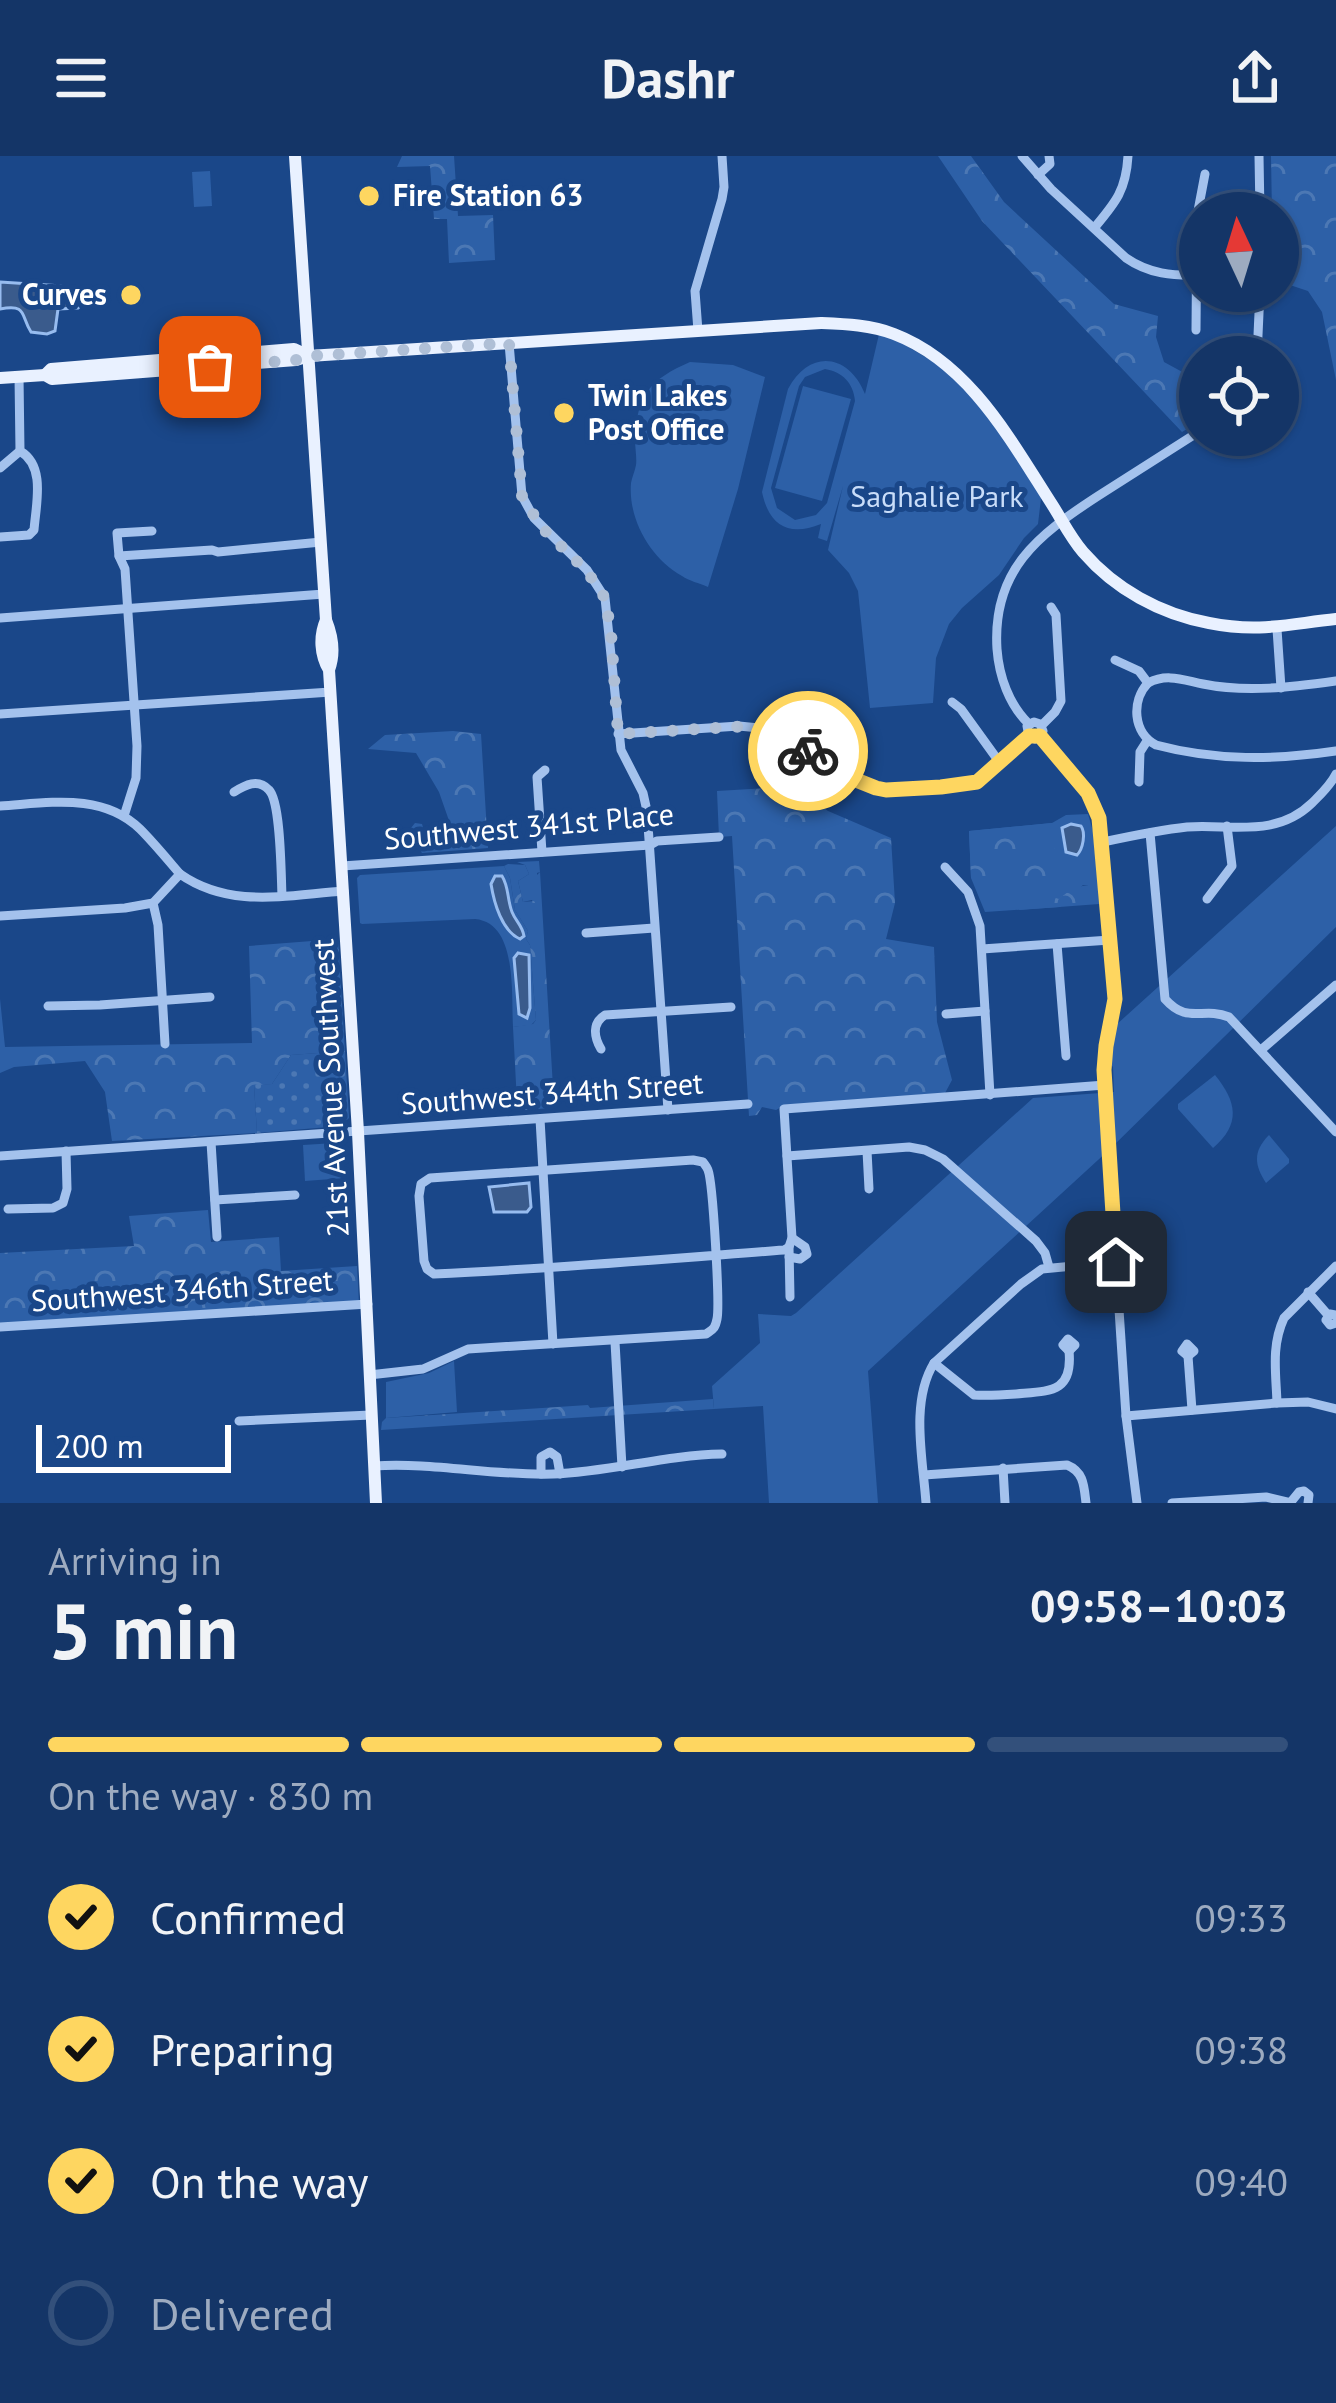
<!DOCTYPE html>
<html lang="en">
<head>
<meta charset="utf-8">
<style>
  body { margin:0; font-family:"PT Sans",sans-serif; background:#214070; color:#f1f3f6; height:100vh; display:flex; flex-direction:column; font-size:45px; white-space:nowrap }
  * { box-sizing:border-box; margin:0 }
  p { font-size:39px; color:#9dabc0 }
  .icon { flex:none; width:66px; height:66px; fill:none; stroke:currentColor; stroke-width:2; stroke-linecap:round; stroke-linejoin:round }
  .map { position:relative; height:1347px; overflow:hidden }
  .details { display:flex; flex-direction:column; background:#143567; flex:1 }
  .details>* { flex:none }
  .needle { width:78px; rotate:356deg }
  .buttons { position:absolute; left:1179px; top:36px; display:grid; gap:24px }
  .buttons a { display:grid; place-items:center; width:120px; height:120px; border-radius:50%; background:#143567; box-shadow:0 3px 9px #0004,0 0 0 3px #33507b; font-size:60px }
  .scale { position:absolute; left:36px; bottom:30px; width:195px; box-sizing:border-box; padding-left:12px; border:6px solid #fff; border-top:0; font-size:33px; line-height:42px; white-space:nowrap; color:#fff; -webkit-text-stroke:9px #1a4789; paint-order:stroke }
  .pin { position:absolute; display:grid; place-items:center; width:102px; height:102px; color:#fff; margin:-51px; border-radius:24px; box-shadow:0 6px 18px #0006 }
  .courier { position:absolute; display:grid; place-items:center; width:120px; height:120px; margin:-60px; border:9px solid #fed660; border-radius:50%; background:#fff; color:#222; box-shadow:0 3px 15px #0007 }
  .head em { font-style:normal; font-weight:700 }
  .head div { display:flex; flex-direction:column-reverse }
  .head { display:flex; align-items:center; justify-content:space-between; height:204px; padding:0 48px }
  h1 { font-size:78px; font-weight:700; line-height:90px }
  .bar { display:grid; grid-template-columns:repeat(4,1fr); gap:18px 12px; align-content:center; height:144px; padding:0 48px }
  .bar i { height:15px; border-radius:9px; background:#33507b }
  .bar .on { background:#fed660 }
  .bar p { grid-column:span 4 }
  ol { padding:0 48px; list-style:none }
  li { display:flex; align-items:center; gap:36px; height:132px }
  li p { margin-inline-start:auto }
  li .icon { padding:12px; border-radius:50%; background:#fed660; color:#111; stroke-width:4 }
  li:last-child { color:#9dabc0 }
  li i { width:66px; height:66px; border:6px solid #33507b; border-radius:50% }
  header { display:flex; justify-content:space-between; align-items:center; height:156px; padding:0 48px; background:#143567; font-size:54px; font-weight:700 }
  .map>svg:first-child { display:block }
  .green { fill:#2d60a7; fill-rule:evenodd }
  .forest { fill:url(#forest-crowns) }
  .garden { fill:url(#garden-dots) }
  .water { fill:#3a5b8c; stroke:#97bcef; stroke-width:3 }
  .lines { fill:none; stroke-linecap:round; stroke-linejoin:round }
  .minor { stroke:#a4c2ed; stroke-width:9 }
  .major { stroke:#e9f1ff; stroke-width:12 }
  .done { stroke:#afbfd6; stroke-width:12; stroke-dasharray:0 21.6 }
  .route { stroke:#fed660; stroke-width:15 }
  .poi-dot { fill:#fed660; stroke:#1a4789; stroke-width:4.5 }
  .labels { text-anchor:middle; stroke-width:10; stroke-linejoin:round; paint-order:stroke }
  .poi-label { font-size:30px; font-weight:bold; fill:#fff; stroke:#1a4789; text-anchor:start }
  .park-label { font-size:30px; fill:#c9ddf9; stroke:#1a4789 }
  .street-label { font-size:30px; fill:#fff; stroke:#1a4789 }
</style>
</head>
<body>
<header><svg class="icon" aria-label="menu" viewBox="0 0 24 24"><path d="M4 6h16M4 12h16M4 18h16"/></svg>Dashr<svg class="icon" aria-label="share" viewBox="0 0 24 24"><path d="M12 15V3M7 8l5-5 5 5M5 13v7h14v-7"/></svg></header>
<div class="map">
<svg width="1336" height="1347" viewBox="0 0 1336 1347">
  <defs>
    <pattern id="forest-crowns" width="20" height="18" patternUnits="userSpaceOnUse" patternTransform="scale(3)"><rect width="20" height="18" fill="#2d60a7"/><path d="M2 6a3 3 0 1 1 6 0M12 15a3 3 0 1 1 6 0" fill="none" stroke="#4c78b4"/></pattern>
    <pattern id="garden-dots" width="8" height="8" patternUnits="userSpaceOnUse" patternTransform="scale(3)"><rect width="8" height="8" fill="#2d60a7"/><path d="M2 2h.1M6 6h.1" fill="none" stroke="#4c78b4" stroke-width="1.8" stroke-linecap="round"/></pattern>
  </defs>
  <rect width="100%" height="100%" fill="#1a4789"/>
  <g class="green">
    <path d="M210,15l2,35 -18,1 -2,-35z"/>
    <path d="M880,174l82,49 80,111 -4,34 -14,14 -25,37 -37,33 -13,16 -13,34 -3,45 -63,5 -12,-117 -9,-18 -21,-23 15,-64 -16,55 -9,-3 3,-14c-32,13 -52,2 -59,-32l26,-103c22,-41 61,-35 77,5zM825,213c18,3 28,14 30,32l-28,102 -11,12 -21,5 -18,-12 -6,-20 28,-102 6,-9z"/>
    <path d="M690,206l43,3 32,12 -27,112 -30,98c-9,-4 -19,-6 -26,-11 -32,-18 -54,-57 -51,-93 1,-6 4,-12 5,-18 1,-6 -1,-18 -1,-26 2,-45 16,-60 55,-77z"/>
    <path d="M803,230l48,13 -29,102 -47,-13z"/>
    <path d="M1088,658l5,17 5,54h-15l-23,22 -75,5 -14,-34 -2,-47 83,-8 14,-8z"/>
    <path d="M1336,670v101l-226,222 -242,222 10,132h-109l-6,-97 -49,3 -2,-23 48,-43 -2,-29 33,2 5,-3 237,-215 81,-6 -1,-25 -4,-5 7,-37z"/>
    <path d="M539,705l1,11 -3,1 2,49 -7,-22 -9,2 -5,-21 11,-7 -4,-9 -8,-3z"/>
    <path d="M504,710l6,12 5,32 13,21 -2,8 4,6 6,75 -5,5 -18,2c-2,-33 5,-104 -38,-108l-113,5 -2,-1 -3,-45 3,-3z"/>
    <path d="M1215,919c22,27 26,49 -2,73l-35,-39v-5z"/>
    <path d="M1269,979l20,24v4l-23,20c-12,-18 -13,-32 3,-48z"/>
    <path d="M335,987l6,1 4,34 -40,3 -2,-36z"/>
    <path d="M454,1205l3,51 -71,6v-36l43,-9z"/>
  </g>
  <g class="forest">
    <path d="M402,0h52l4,60 35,-1 2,45 -46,3 -2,-44h-13l-4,-53 -33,1z"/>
    <path d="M938,0h33l33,46 110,102 44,12 -2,21 8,25 22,12 14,3v44l-18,11 -200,-211z"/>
    <path d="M1271,0h65v224l-14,-68 -14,-21 -30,-10v-68h-6z"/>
    <path d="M453,575l28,3 7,114 -66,5 -5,-8 1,-4 -6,1 -5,-5v-4l8,-10 7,1 4,14c10,5 20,0 27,-6l-14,-40 -23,-39 -48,-4 17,-14z"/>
    <path d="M806,630l1,10 21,15 63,27 4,65 -9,36 48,8 3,75 15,58 -7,13 -160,12 -9,5 -14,-3 -5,8 -8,1 -17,-280 -13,1 -2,-46z"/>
    <path d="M1052,667l4,47 -15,13 2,11 16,5c12,-10 22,-15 39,-14l1,19 -80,6 7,-20v-7l-5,-4 -40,4 -10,-5 -2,-47z"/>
    <path d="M508,708l17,1 4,9 -11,7 5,21 11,-1 3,5 -1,-30 4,-4 14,232 -3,4 -28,2 -6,-8 -4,-75 20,-3 3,-4 -6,-75 -4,-6 2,-8 -13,-21 -5,-32 -6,-12z"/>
    <path d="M338,783l7,112 -54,4 -19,29 -18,2 3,47 -145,8 -7,-49 -20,-31 -71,6 -14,6v-74l5,48 247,-4 -3,-97z"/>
    <path d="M208,1054l3,32 68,-5 2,34 76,-5 2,38 -359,23v-74l134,-7 -5,-30z"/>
    <path d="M713,1243l1,10 -333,21 1,-8 4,-4 202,-13 2,3z"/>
  </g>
  <path class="garden" d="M345,895l4,67 -9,8 -83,7 -3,-48 18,-1 19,-29z"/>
  <g class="water">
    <path d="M0,126l62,4 5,7 15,3v8l-4,4 -20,1 -3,22 -8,3 -16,-2c-11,-17 -3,-28 -31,-23z"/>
    <path d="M1071,668l10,2c5,7 2,23 -4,29l-11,-3 -4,-24z"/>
    <path d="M495,720h7c7,11 5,23 10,36 4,10 10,13 12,24l-4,3c-18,-8 -26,-36 -29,-55z"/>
    <path d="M518,797l11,2 1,53 -3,10 -8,-4 -5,-56z"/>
    <path d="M529,1027l2,24 -4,5h-33l-5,-25z"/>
  </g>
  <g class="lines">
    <g class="minor">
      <path d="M1022,0l29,33 75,69c23,16 47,18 74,17"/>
      <path d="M1259,0l1,57"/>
      <path d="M1038,19l12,-11 -1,-8"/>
      <path d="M1095,71c21,-25 31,-37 33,-71"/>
      <path d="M1196,174l1,-114 8,-42"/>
      <path d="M698,175l-3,-40 27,-92 2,-12 -2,-31"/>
      <path d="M509,187l13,153 12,22 53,52 18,28 16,152 22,43 4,18 21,299"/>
      <path d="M1257,201l3,-66"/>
      <path d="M0,312l20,-17"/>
      <path d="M0,381l29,-2 5,-5c2,-26 12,-64 -14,-79l-1,-75"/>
      <path d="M119,400l93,-6 6,2 103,-10"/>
      <path d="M0,462l324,-24"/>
      <path d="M1277,473l4,59"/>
      <path d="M1115,504l24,11 9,12c19,-10 35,-3 55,1 44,9 89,3 133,-3"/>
      <path d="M1148,527c-17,18 -15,50 8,62 60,16 119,15 180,6"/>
      <path d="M952,546l9,7 39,54"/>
      <path d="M0,558l331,-22"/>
      <path d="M1029,568c-20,-19 -30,-48 -32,-75 -5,-79 41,-114 101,-153 34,-22 68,-43 102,-65"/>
      <path d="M1042,569l13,-13 6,-11 -5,-86 -5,-8"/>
      <path d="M618,578l121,-8 20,2 23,8 75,44 28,10 92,-9 52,-44 6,2 5,-2 3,-6 -3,-7 -6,-2 -7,4 2,11"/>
      <path d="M1040,581c31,35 55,57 63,105l12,157 -9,46 -2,36 22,335 11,87"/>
      <path d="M1139,626l1,-30 7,-11"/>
      <path d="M234,636c11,-7 24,-14 35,-2 12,12 12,85 13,106"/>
      <path d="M0,650c48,-3 102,-14 140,23 14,14 27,30 40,45"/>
      <path d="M124,660l12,-38 1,-32 -12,-177 -6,-13 -2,-23 35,-2"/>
      <path d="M1150,677l15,166c23,26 37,7 64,18l107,115"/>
      <path d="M1103,686c28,-6 56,-12 84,-15 45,-3 89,11 125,-24 9,-9 18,-17 24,-29"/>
      <path d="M542,696l-5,-75 8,-7"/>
      <path d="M342,710l308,-21 7,-4 62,-4"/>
      <path d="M945,711l23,25 12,34 10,169"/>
      <path d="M1207,743l25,-33 -5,-40"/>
      <path d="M153,747l5,22 7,119"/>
      <path d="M0,760l125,-8 28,-5 27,-29c50,35 106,21 164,17"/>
      <path d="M586,777l68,-5"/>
      <path d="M1057,788l9,112"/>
      <path d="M982,793l128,-9"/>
      <path d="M48,850l52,-1 110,-8"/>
      <path d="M946,858l39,-3"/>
      <path d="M601,893c-7,-12 -9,-26 4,-34l126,-8"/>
      <path d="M1261,894l75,-65"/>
      <path d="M540,963l13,225"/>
      <path d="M211,986l6,95"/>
      <path d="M867,995l2,38"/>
      <path d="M0,1000l748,-52"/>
      <path d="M787,1000l122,-9 16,3 18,9 93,82 9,12 4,14"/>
      <path d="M215,1044l80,-5"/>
      <path d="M8,1053l45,-1 10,-5 4,-14 -1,-38"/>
      <path d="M789,1101l11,2 7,-5 -2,-7 -13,-9"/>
      <path d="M1308,1136l20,23"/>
      <path d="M790,1141l-1,-50 3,-9 -8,-129 321,-24"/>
      <path d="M1336,1159l-6,-1 -4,6 4,5 6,-2"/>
      <path d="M0,1171l368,-23"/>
      <path d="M1068,1183l7,6 -6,6 -6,-6z"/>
      <path d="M615,1186l7,125"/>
      <path d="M1187,1188l7,7 -6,5 -6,-5z"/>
      <path d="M1188,1200l4,54"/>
      <path d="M934,1207l40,32c14,1 28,0 42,-1 34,-3 57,-1 53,-43"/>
      <path d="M369,1219l54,-6 45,-20 238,-15c7,-5 9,-5 11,-15 3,-14 -4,-136 -9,-149 -1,-3 -3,-5 -5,-8l-10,-2 -263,18 -9,6 -2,12 5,65 3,8 7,5c117,-5 233,-15 350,-24l5,-3"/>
      <path d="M1277,1247c-1,-30 -6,-57 7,-85l52,-52"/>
      <path d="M1126,1260l151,-13 31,-1 28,7"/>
      <path d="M239,1265l132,-6"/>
      <path d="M374,1310c59,-4 119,10 179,8 57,-2 112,-19 169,-20"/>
      <path d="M1003,1312l2,35"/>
      <path d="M541,1318v-17l9,-5 7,5 3,17"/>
      <path d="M924,1319l143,-10c17,7 17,21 19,38"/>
      <path d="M926,1347c-3,-44 -16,-101 8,-140l87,-79 21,-15 74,-7"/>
      <path d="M1172,1347l94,-6 25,6"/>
      <path d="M1290,1347l9,-11 5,-1 5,4 -1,8"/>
    </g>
    <g class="major">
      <path d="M295,0l31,464"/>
      <path d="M45,219l6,-6 243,-20 15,7"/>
      <path d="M0,222l45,-3 7,4 244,-19 13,-4 512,-33c24,1 50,2 73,11 76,29 117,107 159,172 10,16 18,32 30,46 32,37 77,62 126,71 50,10 79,1 127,-4"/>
      <path d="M329,514c-9,-15 -10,-34 -3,-50 6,15 9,34 3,50l29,462 18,371"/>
    </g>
  </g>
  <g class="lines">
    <path class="done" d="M210,211l86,-7 14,-4 199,-13 13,153 20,32 44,42 19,28 6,34 7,102 130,-8 24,6 36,19"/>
    <path class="route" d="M808,595l48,29 20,8 10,2 55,-3 36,-5 52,-46h11l48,57 11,25 16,181 -9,47 -2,24 12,192"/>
  </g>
  <g class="poi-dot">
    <circle cx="369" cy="40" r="12"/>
    <circle cx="131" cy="139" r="12"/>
    <circle cx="564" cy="257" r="12"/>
  </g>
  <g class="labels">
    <g class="poi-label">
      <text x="393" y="50">Fire Station 63</text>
      <text x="107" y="149" text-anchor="end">Curves</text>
      <text x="588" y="250">Twin Lakes<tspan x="588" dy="34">Post Office</tspan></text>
    </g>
    <g class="park-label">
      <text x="937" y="351">Saghalie Park</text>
    </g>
    <g class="street-label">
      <text transform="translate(529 671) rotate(-5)" y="10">Southwest 341st Place</text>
      <text transform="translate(331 932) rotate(-93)" y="10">21st Avenue Southwest</text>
      <text transform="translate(552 938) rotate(-4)" y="10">Southwest 344th Street</text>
      <text transform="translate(182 1135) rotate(-4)" y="10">Southwest 346th Street</text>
    </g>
  </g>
</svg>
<div class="buttons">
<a><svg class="needle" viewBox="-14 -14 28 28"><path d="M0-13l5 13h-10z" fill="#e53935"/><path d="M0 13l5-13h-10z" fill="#9dabc0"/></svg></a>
<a><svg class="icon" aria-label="locate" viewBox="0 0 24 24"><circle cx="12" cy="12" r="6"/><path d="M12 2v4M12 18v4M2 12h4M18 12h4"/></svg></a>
</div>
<div class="scale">200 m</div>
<div class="pin" style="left:210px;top:211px;background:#ea580c"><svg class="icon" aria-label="bag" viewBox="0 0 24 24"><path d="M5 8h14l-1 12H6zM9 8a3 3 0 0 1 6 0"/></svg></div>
<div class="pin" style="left:1116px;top:1106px;background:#1f2937"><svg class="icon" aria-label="home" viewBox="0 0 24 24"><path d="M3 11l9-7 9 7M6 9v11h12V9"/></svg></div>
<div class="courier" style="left:808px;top:595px"><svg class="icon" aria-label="bike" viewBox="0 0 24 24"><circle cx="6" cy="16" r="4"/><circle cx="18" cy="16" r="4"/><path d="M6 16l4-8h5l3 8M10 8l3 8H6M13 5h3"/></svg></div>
</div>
<section class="details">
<div class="head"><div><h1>5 min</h1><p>Arriving in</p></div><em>09:58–10:03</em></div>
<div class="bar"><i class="on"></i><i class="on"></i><i class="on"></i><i></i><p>On the way · 830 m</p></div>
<ol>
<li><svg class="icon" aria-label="check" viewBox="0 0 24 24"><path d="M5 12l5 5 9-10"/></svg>Confirmed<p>09:33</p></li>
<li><svg class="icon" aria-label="check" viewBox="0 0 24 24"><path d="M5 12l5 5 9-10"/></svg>Preparing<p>09:38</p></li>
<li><svg class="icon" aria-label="check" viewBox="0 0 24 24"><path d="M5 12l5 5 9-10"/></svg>On the way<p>09:40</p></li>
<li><i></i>Delivered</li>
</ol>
</section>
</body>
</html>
